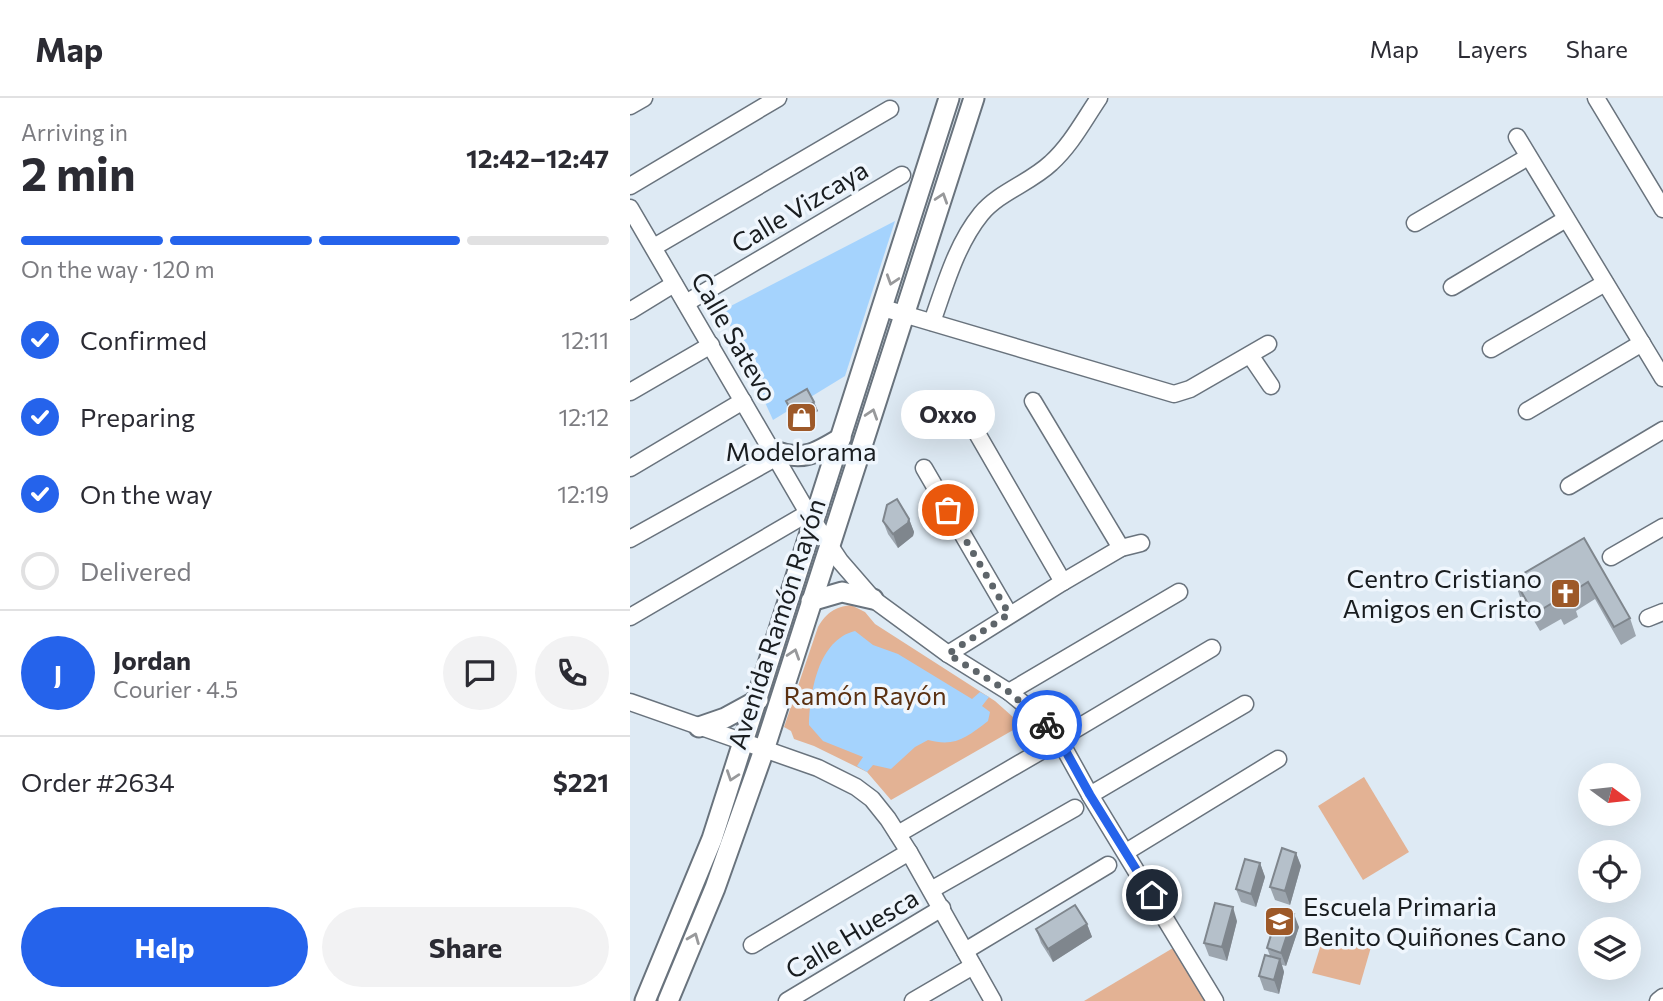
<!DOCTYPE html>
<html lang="en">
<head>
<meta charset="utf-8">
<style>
  body { margin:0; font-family:Commissioner,sans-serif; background:#f2f2f3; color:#2b2b33; height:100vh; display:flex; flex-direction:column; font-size:26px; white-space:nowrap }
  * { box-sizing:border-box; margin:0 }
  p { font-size:23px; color:#7c7c81 }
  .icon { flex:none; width:38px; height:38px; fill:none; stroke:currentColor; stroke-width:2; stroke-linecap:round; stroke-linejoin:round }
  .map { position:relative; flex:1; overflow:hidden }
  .sheet { display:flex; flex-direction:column; background:#fff; width:630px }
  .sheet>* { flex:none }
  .needle { width:46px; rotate:105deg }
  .fabs { position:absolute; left:948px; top:665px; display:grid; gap:14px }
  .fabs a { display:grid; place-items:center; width:63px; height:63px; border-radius:50%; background:#fff; box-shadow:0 7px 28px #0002; font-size:35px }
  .pin { position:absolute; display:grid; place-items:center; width:60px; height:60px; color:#fff; margin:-30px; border:4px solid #fff; border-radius:50%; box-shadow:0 2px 7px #0007 }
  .courier { position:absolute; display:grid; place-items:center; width:70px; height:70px; margin:-35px; border:5px solid #2563eb; border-radius:50%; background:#fff; color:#222; box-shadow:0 2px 9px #0007 }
  .bubble { position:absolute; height:49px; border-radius:24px; background:#fff; box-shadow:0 7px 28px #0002; font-size:23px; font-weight:700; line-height:49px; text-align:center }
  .summary em { font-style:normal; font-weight:700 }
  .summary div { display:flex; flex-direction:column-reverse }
  .summary { display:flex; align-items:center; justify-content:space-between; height:119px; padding:0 21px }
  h1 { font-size:46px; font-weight:700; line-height:52px }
  .bar { display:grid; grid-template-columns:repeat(4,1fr); gap:10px 7px; align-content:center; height:84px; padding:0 21px }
  .bar i { height:9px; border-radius:5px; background:#e1e1e2 }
  .bar .on { background:#2563eb }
  .bar p { grid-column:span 4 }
  .line { display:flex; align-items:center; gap:18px; padding:0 21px; border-top:2px solid #e1e1e2 }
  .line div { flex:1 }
  .round { display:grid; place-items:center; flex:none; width:74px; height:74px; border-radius:37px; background:#f2f2f3 }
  ol { padding:0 21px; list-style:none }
  li { display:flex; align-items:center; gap:21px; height:77px }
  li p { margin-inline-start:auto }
  li .icon { padding:7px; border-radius:50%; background:#2563eb; color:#fff; stroke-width:4 }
  li:last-child { color:#7c7c81 }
  li i { width:38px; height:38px; border:4px solid #e1e1e2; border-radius:50% }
  .primary-button { display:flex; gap:14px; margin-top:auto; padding:14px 21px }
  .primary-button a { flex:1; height:80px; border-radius:42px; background:#2563eb; color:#fff; font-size:28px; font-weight:700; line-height:80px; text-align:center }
  .primary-button a+a { background:#f2f2f3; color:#2b2b33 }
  header { display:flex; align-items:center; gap:42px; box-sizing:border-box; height:98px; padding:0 35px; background:#fff; border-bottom:2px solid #e1e1e2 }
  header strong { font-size:33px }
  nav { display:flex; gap:38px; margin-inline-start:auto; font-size:24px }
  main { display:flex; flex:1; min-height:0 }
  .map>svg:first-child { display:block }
  .green { fill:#e3b294 }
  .water { fill:#a5d3fd }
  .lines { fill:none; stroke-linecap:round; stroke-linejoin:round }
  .minor-casing { stroke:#69737d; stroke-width:19 }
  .major-casing { stroke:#69737d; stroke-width:23 }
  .minor { stroke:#fff; stroke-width:16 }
  .major { stroke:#fff; stroke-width:19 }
  .wall { fill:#9ca5ae }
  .shaded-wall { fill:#7f868d }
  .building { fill:#b5c0ca; stroke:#7f868d; stroke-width:2 }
  .oneway { stroke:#98999b }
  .done { stroke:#5e656a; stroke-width:7; stroke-dasharray:0 12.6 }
  .route { stroke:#2563eb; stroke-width:9 }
  .labels { text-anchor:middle; stroke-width:7; stroke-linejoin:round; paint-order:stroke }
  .street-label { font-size:26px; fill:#191d20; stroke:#eff6fd }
  .poi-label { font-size:26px; fill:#191d20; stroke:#eff6fd }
  .park-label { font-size:26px; fill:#5b3112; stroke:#eff6fd }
</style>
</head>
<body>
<header>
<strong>Map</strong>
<nav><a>Map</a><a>Layers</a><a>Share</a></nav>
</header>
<main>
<section class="sheet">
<div class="summary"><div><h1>2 min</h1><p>Arriving in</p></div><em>12:42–12:47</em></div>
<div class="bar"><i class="on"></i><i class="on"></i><i class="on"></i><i></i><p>On the way · 120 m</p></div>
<ol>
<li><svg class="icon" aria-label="check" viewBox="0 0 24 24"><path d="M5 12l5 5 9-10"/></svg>Confirmed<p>12:11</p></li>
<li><svg class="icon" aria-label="check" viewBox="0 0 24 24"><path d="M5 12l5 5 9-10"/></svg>Preparing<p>12:12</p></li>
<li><svg class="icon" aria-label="check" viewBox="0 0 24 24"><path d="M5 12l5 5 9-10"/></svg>On the way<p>12:19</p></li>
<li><i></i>Delivered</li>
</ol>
<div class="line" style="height:126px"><b class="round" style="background:#2563eb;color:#fff">J</b><div><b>Jordan</b><p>Courier · 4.5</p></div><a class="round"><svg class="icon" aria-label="chat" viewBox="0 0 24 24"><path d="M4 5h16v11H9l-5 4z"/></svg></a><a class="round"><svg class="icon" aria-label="phone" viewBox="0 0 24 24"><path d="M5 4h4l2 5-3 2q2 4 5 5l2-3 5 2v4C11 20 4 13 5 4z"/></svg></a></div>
<div class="line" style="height:91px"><div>Order #2634</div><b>$221</b></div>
<div class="primary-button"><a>Help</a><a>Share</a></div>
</section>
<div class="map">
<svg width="1033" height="903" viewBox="0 0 1033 903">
  <rect width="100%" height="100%" fill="#deeaf4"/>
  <g class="green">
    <path d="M221,507l14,7 10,12 120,77 27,24 -131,75 -24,-28 -53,-26 -20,-7 -3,-8 -7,-4 34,-100c9,-15 17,-20 33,-22z"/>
    <path d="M734,679l45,75 -46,28 -45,-74z"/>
    <path d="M694,837l47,12 -11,38 -48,-12z"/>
    <path d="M543,850l32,53h-121z"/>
  </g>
  <g class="water">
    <path d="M265,123l-50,155 -72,44 -50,-110z"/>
    <path d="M225,533l18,14 25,9 74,45 8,-7 9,5 -7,9 8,6 -2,9c-22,17 -33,26 -60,19l-13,7 -24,22 -18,-4 -6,7 -10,-6 6,-9 -40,-16 -14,-16c1,-33 9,-85 46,-94z"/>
  </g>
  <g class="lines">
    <defs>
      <g id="minor">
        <path d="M966,0l67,111"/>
        <path d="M0,8l14,-8"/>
        <path d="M887,39l146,241"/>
        <path d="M0,88l148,-88"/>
        <path d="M0,110l178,305 32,48 33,38 75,55 61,38 32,26 18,21 31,56 125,206"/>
        <path d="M785,125l113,-66"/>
        <path d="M24,149l236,-138"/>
        <path d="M822,189l114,-68"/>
        <path d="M56,205l216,-128"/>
        <path d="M253,210l291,86 16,-5 78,-45"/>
        <path d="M0,213l44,-27"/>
        <path d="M302,224c13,-36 24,-77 49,-108 18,-22 49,-31 70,-51 20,-18 33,-43 48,-65"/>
        <path d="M861,251l114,-66"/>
        <path d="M620,257l21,31"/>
        <path d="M0,294l81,-47"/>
        <path d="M403,303l88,147"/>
        <path d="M897,313l115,-68"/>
        <path d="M348,337l85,147"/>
        <path d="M0,370l113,-67"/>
        <path d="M294,370l85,146"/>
        <path d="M939,388l94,-56"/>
        <path d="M0,441l147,-82"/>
        <path d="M981,459l52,-30"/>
        <path d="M0,519l178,-104"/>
        <path d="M1018,520l15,-6"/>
        <path d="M318,556l115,-72 58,-34 20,-5"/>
        <path d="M379,594l170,-100"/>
        <path d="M0,604l188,66 38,19 16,12 16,20 21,33 84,149"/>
        <path d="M429,641l153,-91"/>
        <path d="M460,697l155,-91"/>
        <path d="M268,736l143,-83"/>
        <path d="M496,754l152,-93"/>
        <path d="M301,792l144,-82"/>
        <path d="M122,847l157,-93"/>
        <path d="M335,853l143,-86"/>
        <path d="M157,903l155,-93"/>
        <path d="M283,903l60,-35"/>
        <path d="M1028,903l5,-4"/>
      </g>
      <g id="major">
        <path d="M142,352c30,12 43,4 69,-12"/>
        <path d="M181,503l31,-9 31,7"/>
        <path d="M69,629l26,-9 33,-18"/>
        <path d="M15,903l67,-162 237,-741"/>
        <path d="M38,903l47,-113 49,-138 210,-652"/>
      </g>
    </defs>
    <use href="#minor" class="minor-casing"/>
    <use href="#major" class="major-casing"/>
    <use href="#minor" class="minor"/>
    <use href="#major" class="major"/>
  </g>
  <g class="wall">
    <path d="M156,303l28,1 4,9 -20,13 -9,-14z"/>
    <path d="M279,421l5,13 -1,4 -15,12 -10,-14 -5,-13z"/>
    <path d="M954,440l46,80 6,18 -15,9 -26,-46 -19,12 2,6 -14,8 -3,-6 -21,12 -20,-34 -6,-18z"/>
    <path d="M666,755l5,13 -11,39 -15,-5 -5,-13z"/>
    <path d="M630,765l5,14 -9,30 -15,-5 -5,-13z"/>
    <path d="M607,823l-10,40 -18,-5 -5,-13z"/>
    <path d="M457,826l5,13 -39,25 -12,-19 -5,-14z"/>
    <path d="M669,829l-13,39 -4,-1 2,7 -5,22 -15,-4 -5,-14 11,-20 -3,-8z"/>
  </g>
  <g class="shaded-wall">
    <path d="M184,304l4,9 -20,13 -4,-9z"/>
    <path d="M279,421l5,13 -1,4 -15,12 -5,-14z"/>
    <path d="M666,755l5,13 -11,39 -5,-14z"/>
    <path d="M630,765l5,14 -9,30 -5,-13z"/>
    <path d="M603,809l4,14 -10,40 -5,-14z"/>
    <path d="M664,816l5,13 -13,39 -5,-13z"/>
    <path d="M457,826l5,13 -39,25 -5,-13z"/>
    <path d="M650,861l4,13 -5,22 -5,-14z"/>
  </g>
  <g class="building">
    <path d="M177,291l7,13 -20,13 -8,-14z"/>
    <path d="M267,401l12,20 -1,4 -15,11 -10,-13 4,-16z"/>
    <path d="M954,440l46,80 -16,9 -26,-45 -19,12 3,5 -14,8 -4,-5 -20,12 -20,-35z"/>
    <path d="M652,750l14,5 -11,38 -15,-4z"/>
    <path d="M615,761l15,4 -9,31 -15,-5z"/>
    <path d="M585,805l18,4 -11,40 -18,-4z"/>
    <path d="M445,807l12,19 -39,25 -12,-20z"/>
    <path d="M649,811l15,5 -13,39 -14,-5z"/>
    <path d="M635,857l15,4 -6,21 -15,-4z"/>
  </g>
  <defs><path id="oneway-chevron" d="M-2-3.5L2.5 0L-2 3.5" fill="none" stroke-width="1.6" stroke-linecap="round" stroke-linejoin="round" transform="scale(1.75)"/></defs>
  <g class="oneway">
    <use href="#oneway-chevron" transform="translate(312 100) rotate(-72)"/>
    <use href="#oneway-chevron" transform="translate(262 182) rotate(108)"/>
    <use href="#oneway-chevron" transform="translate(242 316) rotate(-72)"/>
    <use href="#oneway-chevron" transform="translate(164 556) rotate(-72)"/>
    <use href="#oneway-chevron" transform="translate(102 678) rotate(109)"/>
    <use href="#oneway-chevron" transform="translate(64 840) rotate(-68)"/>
  </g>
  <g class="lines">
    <path class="done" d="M318,412l61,104 -61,40 61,38 38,33"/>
    <path class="route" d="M417,627l12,14 31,56 62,100"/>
  </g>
  <defs>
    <symbol id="shop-square" viewBox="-11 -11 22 22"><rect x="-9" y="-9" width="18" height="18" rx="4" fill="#9d5929" stroke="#eff6fd"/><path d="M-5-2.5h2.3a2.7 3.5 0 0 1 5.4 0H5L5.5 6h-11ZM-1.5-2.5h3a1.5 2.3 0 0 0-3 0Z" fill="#fff"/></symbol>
    <symbol id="church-square" viewBox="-11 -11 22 22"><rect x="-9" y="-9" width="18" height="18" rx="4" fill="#9d5929" stroke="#eff6fd"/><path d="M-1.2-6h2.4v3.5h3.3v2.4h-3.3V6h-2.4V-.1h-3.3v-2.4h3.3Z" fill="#fff"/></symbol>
    <symbol id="school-square" viewBox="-11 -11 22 22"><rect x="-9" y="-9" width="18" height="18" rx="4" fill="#9d5929" stroke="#eff6fd"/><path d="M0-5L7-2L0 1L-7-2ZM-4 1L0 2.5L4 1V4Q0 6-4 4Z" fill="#fff"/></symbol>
  </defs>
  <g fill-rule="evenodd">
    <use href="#shop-square" x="154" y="302" width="35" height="35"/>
    <use href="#church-square" x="918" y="478" width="35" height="35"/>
    <use href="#school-square" x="632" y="806" width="35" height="35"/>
  </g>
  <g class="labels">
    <g class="street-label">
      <text transform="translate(170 109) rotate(-31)" y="9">Calle Vizcaya</text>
      <text transform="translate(104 239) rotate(60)" y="9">Calle Satevo</text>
      <text transform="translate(147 526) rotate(-72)" y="9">Avenida Ramón Rayón</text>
      <text transform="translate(222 836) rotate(-31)" y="9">Calle Huesca</text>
    </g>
    <g class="poi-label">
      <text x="171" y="363">Modelorama</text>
      <text x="912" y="490" text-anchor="end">Centro Cristiano<tspan x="912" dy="30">Amigos en Cristo</tspan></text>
      <text x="673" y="818" text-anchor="start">Escuela Primaria<tspan x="673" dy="30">Benito Quiñones Cano</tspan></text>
    </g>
    <g class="park-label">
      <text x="235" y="607">Ramón Rayón</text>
    </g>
  </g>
</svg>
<div class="fabs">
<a><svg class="needle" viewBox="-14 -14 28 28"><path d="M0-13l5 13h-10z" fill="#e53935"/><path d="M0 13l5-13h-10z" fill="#7c7c81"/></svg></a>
<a><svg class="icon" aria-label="locate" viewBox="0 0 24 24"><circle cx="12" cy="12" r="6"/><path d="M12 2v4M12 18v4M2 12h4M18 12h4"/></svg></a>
<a><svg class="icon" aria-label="layers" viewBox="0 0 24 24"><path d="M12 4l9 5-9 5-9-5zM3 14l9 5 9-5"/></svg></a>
</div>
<div class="pin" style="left:318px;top:412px;background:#ea580c"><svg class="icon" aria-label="bag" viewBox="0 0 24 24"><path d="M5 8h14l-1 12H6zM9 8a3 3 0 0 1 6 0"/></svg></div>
<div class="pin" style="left:522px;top:797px;background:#1f2937"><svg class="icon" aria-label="home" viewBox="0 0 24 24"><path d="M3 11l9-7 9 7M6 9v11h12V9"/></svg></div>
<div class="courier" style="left:417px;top:627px"><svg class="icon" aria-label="bike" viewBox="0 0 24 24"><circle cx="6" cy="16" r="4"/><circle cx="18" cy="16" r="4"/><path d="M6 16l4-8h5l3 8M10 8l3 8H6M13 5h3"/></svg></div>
<div class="bubble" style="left:271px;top:292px;width:94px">Oxxo</div>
</div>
</main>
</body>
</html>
